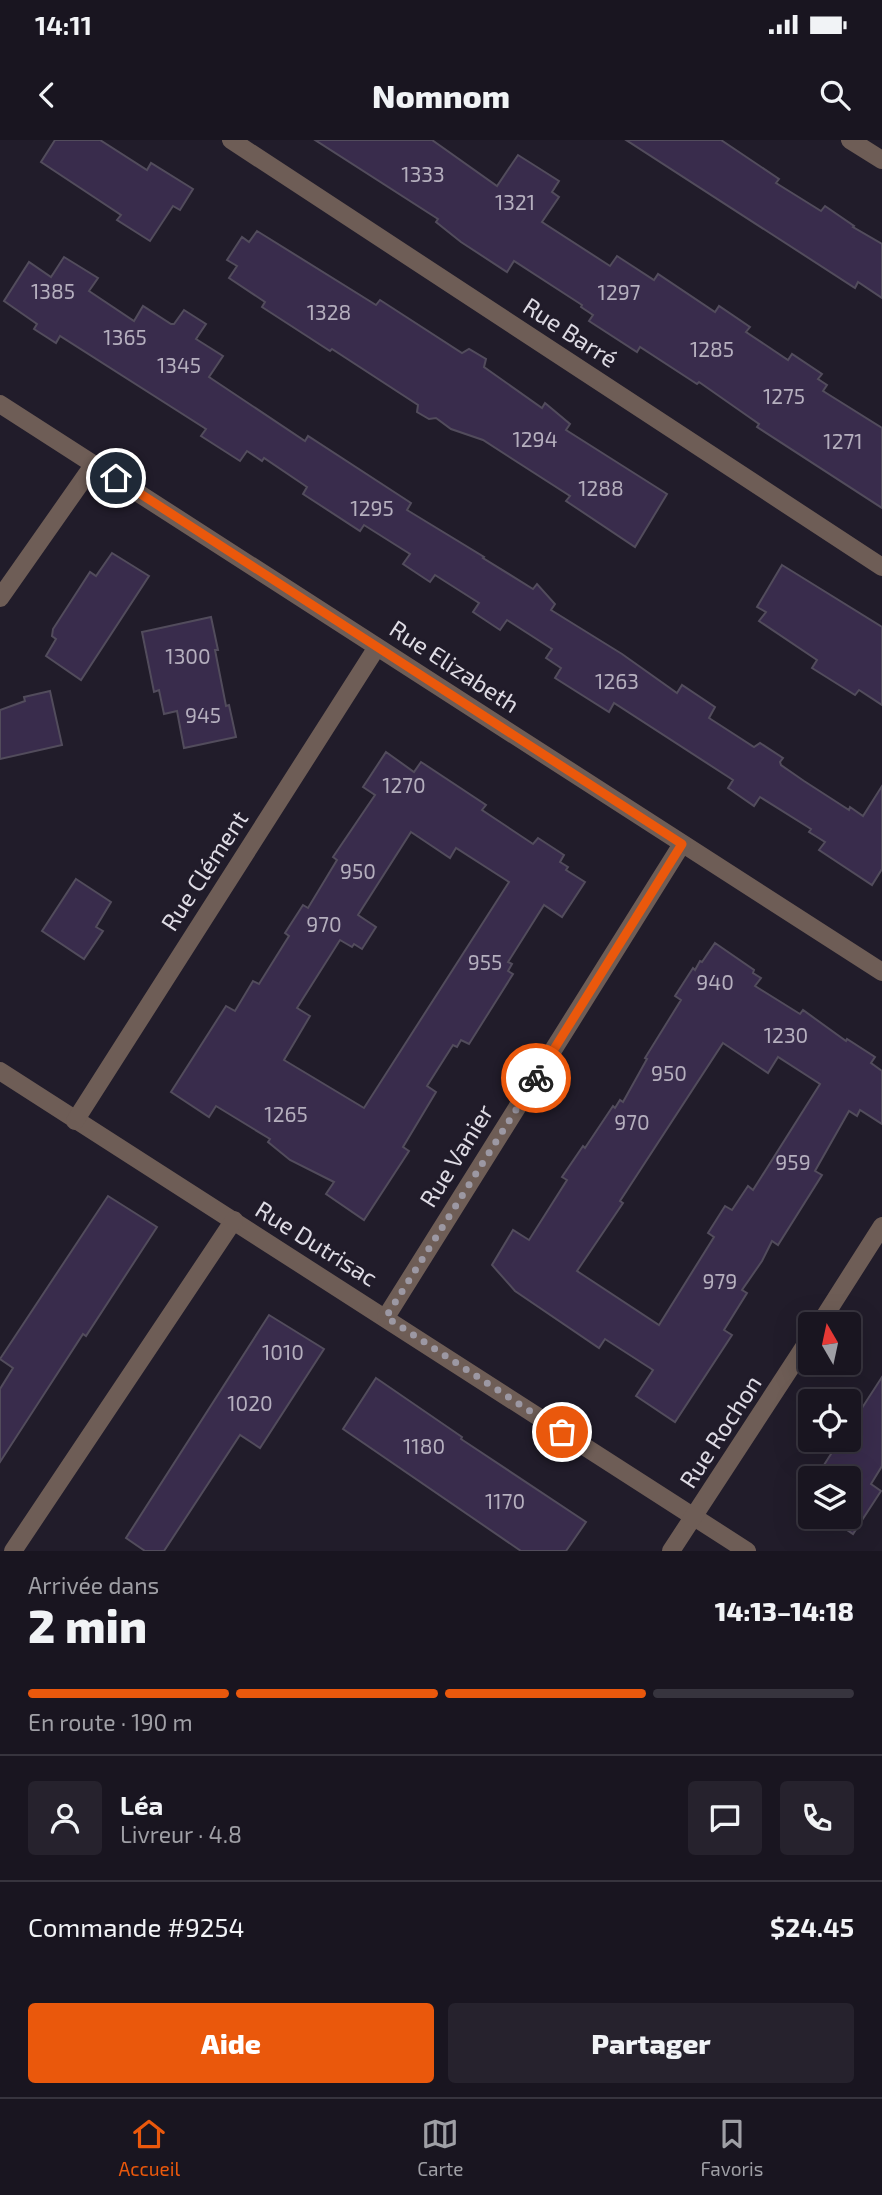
<!DOCTYPE html>
<html lang="fr">
<head>
<meta charset="utf-8">
<style>
  body { margin:0; font-family:"Exo 2",sans-serif; background:#26222d; color:#f1f3f6; height:100vh; display:flex; flex-direction:column; font-size:26px; white-space:nowrap }
  * { box-sizing:border-box; margin:0 }
  p { font-size:23px; color:#9f9fa5 }
  .icon { flex:none; width:38px; height:38px; fill:none; stroke:currentColor; stroke-width:2; stroke-linecap:round; stroke-linejoin:round }
  .map { position:relative; height:1411px; overflow:hidden }
  .details { display:flex; flex-direction:column; background:#191520; flex:1 }
  .details>* { flex:none }
  .needle { width:46px; rotate:351deg }
  .controls { position:absolute; left:798px; top:1172px; display:grid; gap:14px }
  .controls a { display:grid; place-items:center; width:63px; height:63px; border-radius:7px; background:#191520; box-shadow:0 7px 28px #0002,0 0 0 2px #37343e; font-size:35px }
  .pin { position:absolute; display:grid; place-items:center; width:60px; height:60px; color:#fff; margin:-30px; border:4px solid #fff; border-radius:50%; box-shadow:0 2px 7px #0007 }
  .courier { position:absolute; display:grid; place-items:center; width:70px; height:70px; margin:-35px; border:5px solid #ea580c; border-radius:50%; background:#fff; color:#222; box-shadow:0 2px 9px #0007 }
  .overview em { font-style:normal; font-weight:800 }
  .overview div { display:flex; flex-direction:column-reverse }
  .overview { display:flex; align-items:center; justify-content:space-between; height:119px; padding:0 28px }
  h1 { font-size:46px; font-weight:800; line-height:52px }
  .bar { display:grid; grid-template-columns:repeat(4,1fr); gap:10px 7px; align-content:center; height:84px; padding:0 28px }
  .bar i { height:9px; border-radius:5px; background:#37343e }
  .bar .active { background:#ea580c }
  .bar p { grid-column:span 4 }
  .line { display:flex; align-items:center; gap:18px; padding:0 28px; border-top:2px solid #37343e }
  .line div { flex:1 }
  .round { display:grid; place-items:center; flex:none; width:74px; height:74px; border-radius:7px; background:#26222d }
  .cta { display:flex; gap:14px; margin-top:auto; padding:14px 28px }
  .cta a { flex:1; height:80px; border-radius:7px; background:#ea580c; color:#fff; font-size:28px; font-weight:800; line-height:80px; text-align:center }
  .cta a+a { background:#26222d; color:#f1f3f6 }
  .status { display:flex; justify-content:space-between; align-items:center; height:49px; padding:0 35px; background:#191520; direction:ltr }
  .status svg { height:19px; fill:currentColor }
  header { display:flex; justify-content:space-between; align-items:center; height:91px; padding:0 28px; background:#191520; font-size:32px; font-weight:800 }
  .tabs { display:flex; justify-content:space-around; align-items:center; height:98px; border-top:2px solid #37343e; background:#191520; font-size:19px; color:#9f9fa5 }
  .tabs a { display:grid; justify-items:center; gap:4px }
  .tabs .active { color:#ea580c }
  .map>svg:first-child { display:block }
  .building { fill:#392c4c; stroke:#524c5c; stroke-width:2; fill-rule:evenodd }
  .lines { fill:none; stroke-linecap:round; stroke-linejoin:round }
  .minor { stroke:#6e5d56; stroke-width:18 }
  .done { stroke:#9c98a3; stroke-width:7; stroke-dasharray:0 12.6 }
  .route { stroke:#ea580c; stroke-width:9 }
  .labels { text-anchor:middle; stroke-width:5; stroke-linejoin:round; paint-order:stroke }
  .number-label { font-size:21px; fill:#b5afbe }
  .street-label { font-size:24px; fill:#dedbe4; stroke:#211c2a }
</style>
</head>
<body>
<div class="status"><b>14:11</b><svg viewBox="0 0 49 12"><path d="M0 12V9h3v3zM5 12V6h3v6zM10 12V3h3v9zM15 12V0h3v12zM26 1h20v11H26zM47 4h2v5h-2z"/></svg></div>
<header><svg class="icon" aria-label="back" viewBox="0 0 24 24"><path d="M15 5l-7 7 7 7"/></svg>Nomnom<svg class="icon" aria-label="search" viewBox="0 0 24 24"><circle cx="10" cy="10" r="6"/><path d="M15 15l6 6"/></svg></header>
<div class="map">
<svg width="882" height="1411" viewBox="0 0 882 1411">
  <rect width="100%" height="100%" fill="#211c2a"/>
  <g class="building">
    <path d="M55,0h45l47,30 4,-7 42,26 -13,21 -7,-4 -23,35 -33,-21 4,-5 -80,-53z"/>
    <path d="M315,0h117l65,46 21,-31 41,26 -7,11 7,5 -17,25 68,44 7,-10 37,24 4,-6 57,38 4,-6 31,21 -4,5 42,28 4,-6 30,20 -4,5 9,6 -4,6 59,37v80l-125,-81 2,-3 -60,-42 -2,2 -57,-37 -3,5 -48,-31 4,-6 -12,-8 1,-2 -68,-44 -7,11 -46,-30 -25,-20 2,-3z"/>
    <path d="M626,0h95l58,39 -3,4 45,28 4,-5 29,20 -1,1 29,17v54l-24,-16 -3,6z"/>
    <path d="M257,91l119,74 4,-5 82,53 7,-4 17,10 -2,8 58,41 3,-5 25,21 -4,6 101,64 -32,53 -69,-46 4,-5 -87,-56 -32,-11 -15,-11 -7,1 -12,-7 1,-7 -86,-56 -2,2 -68,-44 3,-5 -36,-24 8,-12 -10,-6 15,-23 7,5z"/>
    <path d="M64,117l34,21 -9,13 45,30 9,-15 28,18h3l10,-14 22,14 -10,15 27,17 -14,21 96,64 3,-5 103,67 -4,7 77,47 -1,1 50,31 4,-5 18,20 -4,6 71,44 55,39 5,-8 33,22 -6,11 45,29 6,-4 23,15 -3,4 1,3 23,16 45,29 1,-3 13,9 19,-30v83l-10,16 -53,-35 6,-8 -16,-10 2,-3 -51,-32 -6,9 -26,-18 5,-8 -119,-77 -5,9 -54,-34 6,-10 -15,-10 6,-9 -45,-29 -7,10 -27,-18 6,-9 -44,-28 -5,7 -27,-18 7,-10 -46,-29 -4,6 -57,-37 4,-7 -43,-29 -2,3 -15,-10 -7,10 -39,-25 5,-7 -146,-93 -4,7 -22,-14 3,-5 -33,-23 25,-39 22,15z"/>
    <path d="M112,413l37,23 -68,104 -35,-24 10,-17 -4,-3 1,-7 37,-57 6,4z"/>
    <path d="M782,425l100,62v78l-23,-15 -4,5 -43,-27 5,-8 -58,-39 7,-9 -9,-5z"/>
    <path d="M211,477l7,33h-3l11,56 3,-1 7,32 -52,11 -7,-37 -13,3 -5,-24 -5,2 -12,-60z"/>
    <path d="M50,551l12,54 -62,14v-49l25,-9 -1,-4z"/>
    <path d="M386,612l28,20 7,-10 65,43 -4,5 51,34 5,-6 26,17 -4,7 8,5 -2,3 19,12 -23,35 -18,-12 -36,57 4,2 -4,7 5,3 -44,70 -8,-4 -4,7 -4,-2 -26,41 9,6 -33,55 6,4 -45,69 -38,-26 8,-12 -44,-22 -22,-18 2,-3 -54,-33 -7,11 -38,-25 55,-86 9,5 18,-30 6,3 30,-48 -4,-3 18,-28 5,3 29,-48 -4,-3 42,-62 -12,-8zM411,692l39,26 6,-10 53,34 -145,226 -80,-48 26,-44 -13,-8 43,-68 12,7 2,-3 8,5 14,-22 -18,-12z"/>
    <path d="M76,739l35,23 -15,25 7,4 -19,28 -42,-28z"/>
    <path d="M715,803l39,27 -1,3 8,5 -6,8 45,28 3,-4 43,31 1,-2 28,18 -4,6 11,8v53l-22,-14 -3,6 -8,-5 -34,60 7,4 -44,70 -6,-4 -10,20 -20,29 5,3 -23,37 8,5 -57,87 -39,-26 17,-26 -48,-31 -6,9 -84,-57 -23,-26 21,-35 16,10 38,-60 -5,-3 21,-31 2,2 28,-42 2,2 5,-8 3,2 24,-43 -2,-1 36,-58 -6,-4 18,-28 2,2 5,-9 2,1zM723,903l45,30 10,-16 42,27 -67,106 -5,-4 -16,24 -7,-4 -17,27 6,4 -55,88 -82,-54 46,-68 -3,-2z"/>
    <path d="M108,1056l49,31 -71,109 -3,-2 -83,128v-73l13,-21 -13,-9z"/>
    <path d="M269,1175l55,34 -64,99 -20,-13 -76,116h-19l-19,-13z"/>
    <path d="M882,1237v89l-11,18 10,7 -28,43 -25,-17h21v-38h-34l25,-39h9v-12z"/>
    <path d="M376,1238l86,59 -1,2 125,83 -20,29h-45l-178,-122z"/>
  </g>
  <g class="lines">
    <g class="minor">
      <path d="M231,0l651,427"/>
      <path d="M850,0l32,20"/>
      <path d="M0,264l882,568"/>
      <path d="M0,458l94,-134"/>
      <path d="M0,931l747,480"/>
      <path d="M75,981l302,-474"/>
      <path d="M386,1177l296,-473"/>
      <path d="M819,1185l63,-99"/>
      <path d="M13,1411l221,-331"/>
      <path d="M671,1411l139,-213"/>
    </g>
  </g>
  <g class="lines">
    <path class="done" d="M536,938l-150,239 176,115"/>
    <path class="route" d="M116,338l566,366 -146,234"/>
  </g>
  <g class="labels">
    <g class="number-label">
      <text x="423" y="42">1333</text>
      <text x="515" y="70">1321</text>
      <text x="53" y="159">1385</text>
      <text x="619" y="160">1297</text>
      <text x="329" y="180">1328</text>
      <text x="125" y="205">1365</text>
      <text x="712" y="217">1285</text>
      <text x="179" y="233">1345</text>
      <text x="784" y="264">1275</text>
      <text x="535" y="307">1294</text>
      <text x="843" y="309">1271</text>
      <text x="601" y="356">1288</text>
      <text x="372" y="376">1295</text>
      <text x="188" y="524">1300</text>
      <text x="617" y="549">1263</text>
      <text x="203" y="583">945</text>
      <text x="404" y="653">1270</text>
      <text x="358" y="739">950</text>
      <text x="324" y="792">970</text>
      <text x="485" y="830">955</text>
      <text x="715" y="850">940</text>
      <text x="786" y="903">1230</text>
      <text x="669" y="941">950</text>
      <text x="286" y="982">1265</text>
      <text x="632" y="990">970</text>
      <text x="793" y="1030">959</text>
      <text x="720" y="1149">979</text>
      <text x="283" y="1220">1010</text>
      <text x="250" y="1271">1020</text>
      <text x="424" y="1314">1180</text>
      <text x="505" y="1369">1170</text>
    </g>
    <g class="street-label">
      <text transform="translate(570 193) rotate(33)" y="8">Rue Barré</text>
      <text transform="translate(454 527) rotate(33)" y="8">Rue Elizabeth</text>
      <text transform="translate(205 731) rotate(-57)" y="8">Rue Clément</text>
      <text transform="translate(457 1016) rotate(-58)" y="8">Rue Vanier</text>
      <text transform="translate(316 1104) rotate(32)" y="8">Rue Dutrisac</text>
      <text transform="translate(721 1292) rotate(-57)" y="8">Rue Rochon</text>
    </g>
  </g>
</svg>
<div class="controls">
<a><svg class="needle" viewBox="-14 -14 28 28"><path d="M0-13l5 13h-10z" fill="#e53935"/><path d="M0 13l5-13h-10z" fill="#9f9fa5"/></svg></a>
<a><svg class="icon" aria-label="locate" viewBox="0 0 24 24"><circle cx="12" cy="12" r="6"/><path d="M12 2v4M12 18v4M2 12h4M18 12h4"/></svg></a>
<a><svg class="icon" aria-label="layers" viewBox="0 0 24 24"><path d="M12 4l9 5-9 5-9-5zM3 14l9 5 9-5"/></svg></a>
</div>
<div class="pin" style="left:562px;top:1292px;background:#ea580c"><svg class="icon" aria-label="bag" viewBox="0 0 24 24"><path d="M5 8h14l-1 12H6zM9 8a3 3 0 0 1 6 0"/></svg></div>
<div class="pin" style="left:116px;top:338px;background:#1f2937"><svg class="icon" aria-label="home" viewBox="0 0 24 24"><path d="M3 11l9-7 9 7M6 9v11h12V9"/></svg></div>
<div class="courier" style="left:536px;top:938px"><svg class="icon" aria-label="bike" viewBox="0 0 24 24"><circle cx="6" cy="16" r="4"/><circle cx="18" cy="16" r="4"/><path d="M6 16l4-8h5l3 8M10 8l3 8H6M13 5h3"/></svg></div>
</div>
<section class="details">
<div class="overview"><div><h1>2 min</h1><p>Arrivée dans</p></div><em>14:13–14:18</em></div>
<div class="bar"><i class="active"></i><i class="active"></i><i class="active"></i><i></i><p>En route · 190 m</p></div>
<div class="line" style="height:126px"><a class="round"><svg class="icon" aria-label="person" viewBox="0 0 24 24"><circle cx="12" cy="8" r="4"/><path d="M4 21q1-7 8-7t8 7"/></svg></a><div><b>Léa</b><p>Livreur · 4.8</p></div><a class="round"><svg class="icon" aria-label="chat" viewBox="0 0 24 24"><path d="M4 5h16v11H9l-5 4z"/></svg></a><a class="round"><svg class="icon" aria-label="phone" viewBox="0 0 24 24"><path d="M5 4h4l2 5-3 2q2 4 5 5l2-3 5 2v4C11 20 4 13 5 4z"/></svg></a></div>
<div class="line" style="height:91px"><div>Commande #9254</div><b>$24.45</b></div>
<div class="cta"><a>Aide</a><a>Partager</a></div>
</section>
<nav class="tabs">
<a class="active"><svg class="icon" aria-label="home" viewBox="0 0 24 24"><path d="M3 11l9-7 9 7M6 9v11h12V9"/></svg>Accueil</a>
<a><svg class="icon" aria-label="map" viewBox="0 0 24 24"><path d="M3 6l6-2 6 2 6-2v14l-6 2-6-2-6 2zM9 4v14M15 6v14"/></svg>Carte</a>
<a><svg class="icon" aria-label="saved" viewBox="0 0 24 24"><path d="M7 4h10v16l-5-4-5 4z"/></svg>Favoris</a>
</nav>
</body>
</html>
